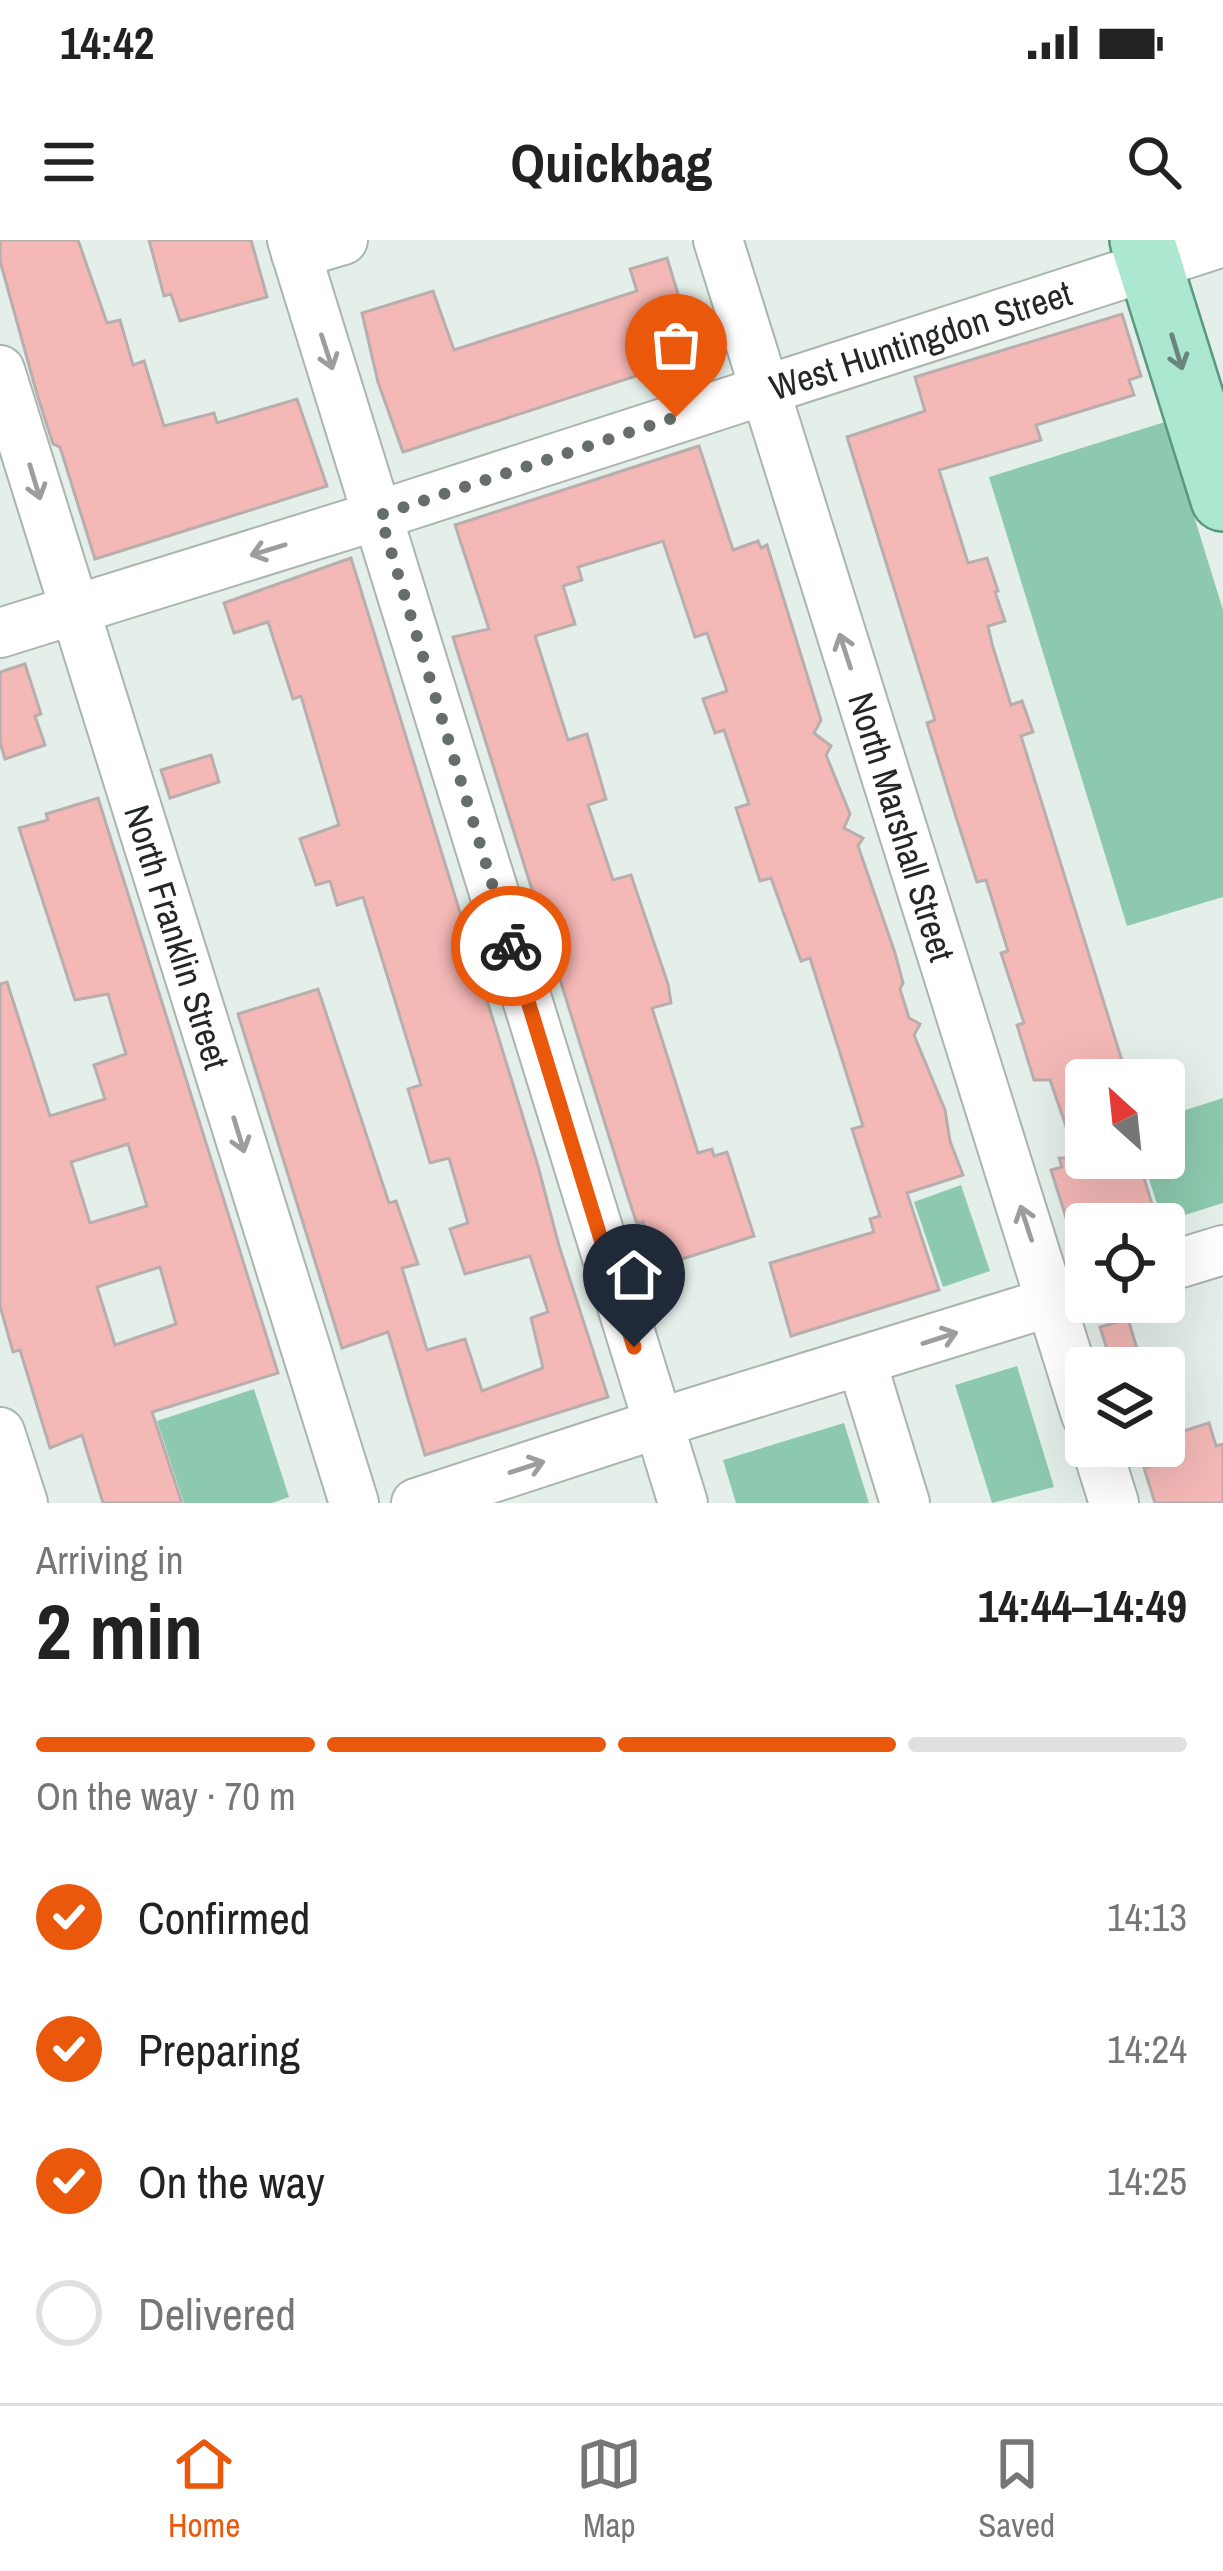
<!DOCTYPE html>
<html lang="en">
<head>
<meta charset="utf-8">
<style>
  body { margin:0; font-family:"Archivo Narrow",sans-serif; background:#f2f2f2; color:#222; height:100vh; display:flex; flex-direction:column; font-size:45px; white-space:nowrap }
  * { box-sizing:border-box; margin:0 }
  p { font-size:39px; color:#767676 }
  .icon { flex:none; width:66px; height:66px; fill:none; stroke:currentColor; stroke-width:2; stroke-linecap:round; stroke-linejoin:round }
  .map { position:relative; height:1263px; overflow:hidden }
  .drawer { display:flex; flex-direction:column; background:#fff; flex:1 }
  .drawer>* { flex:none }
  .needle { width:78px; rotate:333deg }
  .buttons { position:absolute; left:1065px; top:819px; display:grid; gap:24px }
  .buttons a { display:grid; place-items:center; width:120px; height:120px; border-radius:12px; background:#fff; box-shadow:0 12px 48px #0002; font-size:60px }
  .pin { position:absolute; display:grid; place-items:center; width:102px; height:102px; color:#fff; margin:-123px -51px; border-radius:50% 50% 50% 0; rotate:-45deg; box-shadow:0 0 12px #0007 }
  .pin .icon { rotate:45deg }
  .courier { position:absolute; display:grid; place-items:center; width:120px; height:120px; margin:-60px; border:9px solid #ea580c; border-radius:50%; background:#fff; color:#222; box-shadow:0 3px 15px #0007 }
  .head em { font-style:normal; font-weight:800 }
  .head div { display:flex; flex-direction:column-reverse }
  .head { display:flex; align-items:center; justify-content:space-between; height:204px; padding:0 36px }
  h1 { font-size:78px; font-weight:800; line-height:90px }
  .bar { display:grid; grid-template-columns:repeat(4,1fr); gap:18px 12px; align-content:center; height:144px; padding:0 36px }
  .bar i { height:15px; border-radius:9px; background:#e0e0e0 }
  .bar .selected { background:#ea580c }
  .bar p { grid-column:span 4 }
  ol { padding:0 36px; list-style:none }
  li { display:flex; align-items:center; gap:36px; height:132px }
  li p { margin-inline-start:auto }
  li .icon { padding:12px; border-radius:50%; background:#ea580c; color:#fff; stroke-width:4 }
  li:last-child { color:#767676 }
  li i { width:66px; height:66px; border:6px solid #e0e0e0; border-radius:50% }
  .status { display:flex; justify-content:space-between; align-items:center; height:84px; padding:0 60px; background:#fff; direction:ltr }
  .status svg { height:33px; fill:currentColor }
  header { display:flex; justify-content:space-between; align-items:center; height:156px; padding:0 36px; background:#fff; font-size:54px; font-weight:800 }
  .menu { display:flex; justify-content:space-around; align-items:center; height:168px; border-top:3px solid #e0e0e0; background:#fff; font-size:33px; color:#767676 }
  .menu a { display:grid; justify-items:center; gap:6px }
  .menu .selected { color:#ea580c }
  .map>svg:first-child { display:block }
  .green { fill:#8dc9ae }
  .building { fill:#f4b8b6; stroke:#b8aeae; stroke-width:3; fill-rule:evenodd }
  .lines { fill:none; stroke-linecap:round; stroke-linejoin:round }
  .minor-casing { stroke:#abb4af; stroke-width:52 }
  .major-casing { stroke:#58997f; stroke-width:68 }
  .minor { stroke:#fff; stroke-width:48 }
  .major { stroke:#ace7cf; stroke-width:63 }
  .oneway { stroke:#9c9e9d }
  .oneway2 { stroke:#68877a }
  .done { stroke:#676d6a; stroke-width:12; stroke-dasharray:0 21.6 }
  .route { stroke:#ea580c; stroke-width:15 }
  .labels { text-anchor:middle; stroke-width:12; stroke-linejoin:round; paint-order:stroke }
  .street-label { font-size:36px; fill:#232725; stroke:#fff }
</style>
</head>
<body>
<div class="status"><b>14:42</b><svg viewBox="0 0 49 12"><path d="M0 12V9h3v3zM5 12V6h3v6zM10 12V3h3v9zM15 12V0h3v12zM26 1h20v11H26zM47 4h2v5h-2z"/></svg></div>
<header><svg class="icon" aria-label="menu" viewBox="0 0 24 24"><path d="M4 6h16M4 12h16M4 18h16"/></svg>Quickbag<svg class="icon" aria-label="search" viewBox="0 0 24 24"><circle cx="10" cy="10" r="6"/><path d="M15 15l6 6"/></svg></header>
<div class="map">
<svg width="1223" height="1263" viewBox="0 0 1223 1263">
  <rect width="100%" height="100%" fill="#e5efea"/>
  <g class="green">
    <path d="M1165,182l58,188v287l-96,29 -138,-449z"/>
    <path d="M1223,858v105l-60,19 -21,-64h22v-41z"/>
    <path d="M961,945l29,86 -47,16 -29,-85z"/>
    <path d="M1017,1126l37,121 -62,16 -37,-118z"/>
    <path d="M254,1149l35,108 -17,6h-88l-27,-82z"/>
    <path d="M844,1183l25,80h-133l-13,-43z"/>
  </g>
  <g class="building">
    <path d="M0,0h78l29,83 13,-3 13,45 11,-4 20,65 50,-13 3,10 80,-24 30,87 -232,73 -35,-112 -7,-3 -16,-50 -37,-133z"/>
    <path d="M149,0h102l16,57 -87,24 -9,-27 -7,2z"/>
    <path d="M667,18l30,98 -294,96 -25,-70 -16,-69 71,-22 21,59 183,-59 -7,-22z"/>
    <path d="M1122,74l19,62 -12,4 5,15 -98,30 5,15 -102,30 29,93 19,-5 11,33 -3,1 10,29 -17,5 4,18 19,61 11,-4 11,31 -12,4 107,344h-42v78h52l20,66h-90l-17,-54 11,-3 -3,-9h18l-27,-78h-16l-17,-55 7,-2 -23,-70 7,-2 -22,-71 -9,2 -21,-65 -29,-94 8,-3 -88,-283 78,-26 -10,-34z"/>
    <path d="M699,206l34,104 25,-9 3,7 6,-3 54,175 -7,13 17,13 -5,9 24,59 -6,14 19,10 -5,8 37,107 8,30 -3,6 9,29 11,6 -6,11 31,75 5,31 13,34 -56,18 32,97 -148,46 -21,-73 104,-31 -4,-13 10,-3 -28,-87 11,-3 -53,-168 -9,3 -30,-83 -11,3 -24,-73 13,-4 -25,-74 -9,3 -12,-34 24,-8 -20,-58 -12,4 -32,-96 -85,26 4,13 -19,6 12,38 -40,12 33,104 19,-6 19,65 -18,6 25,75 18,-5 37,109 3,19 -19,5 46,145 14,-4 2,7 13,-4 27,84 -97,31 -14,-45 -6,2 -9,-27 -175,-560 36,-8 -34,-104z"/>
    <path d="M351,318l187,608 21,80 49,151 -183,58 -37,-123 -46,16 -104,-334 80,-25 71,214 7,-2 22,63 -16,4 25,82 38,-11 17,52 61,-23 -12,-50 17,-6 -18,-56 -65,18 -15,-45 18,-6 -19,-65 -19,5 -22,-74 13,-4 -58,-188 -26,8 -7,-24 -14,4 -16,-46 39,-14 -38,-129 -8,3 -25,-77 -34,11 -10,-30z"/>
    <path d="M25,424l16,50 -6,2 10,29 -40,14 -5,-17v-70z"/>
    <path d="M211,515l8,27 -49,16 -9,-28z"/>
    <path d="M98,558l180,575 -126,39 30,91h-79l-21,-68 -32,13 -30,-98 -7,2 -13,-46v-322l7,-2 43,134 55,-17 -11,-34 32,-11 -18,-60 -33,6 -56,-172 29,-8 -2,-6zM128,904l19,62 -57,17 -19,-61zM160,1027l16,57 -61,21 -18,-58z"/>
    <path d="M1128,1079l15,49h-30l-13,-41z"/>
    <path d="M1209,1183l7,23 7,-2v59h-68l-11,-35 20,-6v-25z"/>
  </g>
  <g class="lines">
    <defs>
      <g id="minor">
        <path d="M292,0l391,1263"/>
        <path id="s1" d="M718,0l368,1175"/>
        <path d="M296,14l47,-14"/>
        <path id="s2" d="M0,130l354,1133"/>
        <path id="s3" d="M0,393l379,-118 844,-273"/>
        <path d="M1164,1028l59,-18"/>
        <path d="M862,1123l43,140"/>
        <path d="M0,1192l23,71"/>
        <path d="M1096,1206l18,57"/>
        <path d="M416,1263l275,-90 395,-122"/>
      </g>
      <path id="major" d="M1142,0l81,259"/>
    </defs>
    <use href="#minor" class="minor-casing"/>
    <use href="#major" class="major-casing"/>
    <use href="#minor" class="minor"/>
    <use href="#major" class="major"/>
  </g>
  <defs><path id="oneway-shaft" d="M-6 0H5M1.5-3L5.5 0L1.5 3" fill="none" stroke-width="1.6" stroke-linecap="round" stroke-linejoin="round" transform="scale(3)"/></defs>
  <g class="oneway">
    <use href="#oneway-shaft" transform="translate(327 112) rotate(72)"/>
    <use href="#oneway-shaft" transform="translate(35 242) rotate(73)"/>
    <use href="#oneway-shaft" transform="translate(268 310) rotate(163)"/>
    <use href="#oneway-shaft" transform="translate(845 411) rotate(-108)"/>
    <use href="#oneway-shaft" transform="translate(239 895) rotate(73)"/>
    <use href="#oneway-shaft" transform="translate(1026 983) rotate(-108)"/>
    <use href="#oneway-shaft" transform="translate(940 1098) rotate(-18)"/>
    <use href="#oneway-shaft" transform="translate(527 1227) rotate(-18)"/>
  </g>
  <use class="oneway2" href="#oneway-shaft" transform="translate(1177 112) rotate(73)"/>
  <g class="lines">
    <path class="done" d="M511,706l-131,-431 296,-98"/>
    <path class="route" d="M511,706l123,401"/>
  </g>
  <g class="labels">
    <g class="street-label">
      <text dy="13" stroke="none"><textPath href="#s3" startOffset="966">West Huntingdon Street</textPath></text>
      <text dy="13" stroke="none"><textPath href="#s1" startOffset="615">North Marshall Street</textPath></text>
      <text dy="13" stroke="none"><textPath href="#s2" startOffset="594">North Franklin Street</textPath></text>
    </g>
  </g>
</svg>
<div class="buttons">
<a><svg class="needle" viewBox="-14 -14 28 28"><path d="M0-13l5 13h-10z" fill="#e53935"/><path d="M0 13l5-13h-10z" fill="#767676"/></svg></a>
<a><svg class="icon" aria-label="locate" viewBox="0 0 24 24"><circle cx="12" cy="12" r="6"/><path d="M12 2v4M12 18v4M2 12h4M18 12h4"/></svg></a>
<a><svg class="icon" aria-label="layers" viewBox="0 0 24 24"><path d="M12 4l9 5-9 5-9-5zM3 14l9 5 9-5"/></svg></a>
</div>
<div class="pin" style="left:676px;top:177px;background:#ea580c"><svg class="icon" aria-label="bag" viewBox="0 0 24 24"><path d="M5 8h14l-1 12H6zM9 8a3 3 0 0 1 6 0"/></svg></div>
<div class="pin" style="left:634px;top:1107px;background:#1f2937"><svg class="icon" aria-label="home" viewBox="0 0 24 24"><path d="M3 11l9-7 9 7M6 9v11h12V9"/></svg></div>
<div class="courier" style="left:511px;top:706px"><svg class="icon" aria-label="bike" viewBox="0 0 24 24"><circle cx="6" cy="16" r="4"/><circle cx="18" cy="16" r="4"/><path d="M6 16l4-8h5l3 8M10 8l3 8H6M13 5h3"/></svg></div>
</div>
<section class="drawer">
<div class="head"><div><h1>2 min</h1><p>Arriving in</p></div><em>14:44–14:49</em></div>
<div class="bar"><i class="selected"></i><i class="selected"></i><i class="selected"></i><i></i><p>On the way · 70 m</p></div>
<ol>
<li><svg class="icon" aria-label="check" viewBox="0 0 24 24"><path d="M5 12l5 5 9-10"/></svg>Confirmed<p>14:13</p></li>
<li><svg class="icon" aria-label="check" viewBox="0 0 24 24"><path d="M5 12l5 5 9-10"/></svg>Preparing<p>14:24</p></li>
<li><svg class="icon" aria-label="check" viewBox="0 0 24 24"><path d="M5 12l5 5 9-10"/></svg>On the way<p>14:25</p></li>
<li><i></i>Delivered</li>
</ol>
</section>
<nav class="menu">
<a class="selected"><svg class="icon" aria-label="home" viewBox="0 0 24 24"><path d="M3 11l9-7 9 7M6 9v11h12V9"/></svg>Home</a>
<a><svg class="icon" aria-label="map" viewBox="0 0 24 24"><path d="M3 6l6-2 6 2 6-2v14l-6 2-6-2-6 2zM9 4v14M15 6v14"/></svg>Map</a>
<a><svg class="icon" aria-label="saved" viewBox="0 0 24 24"><path d="M7 4h10v16l-5-4-5 4z"/></svg>Saved</a>
</nav>
</body>
</html>
